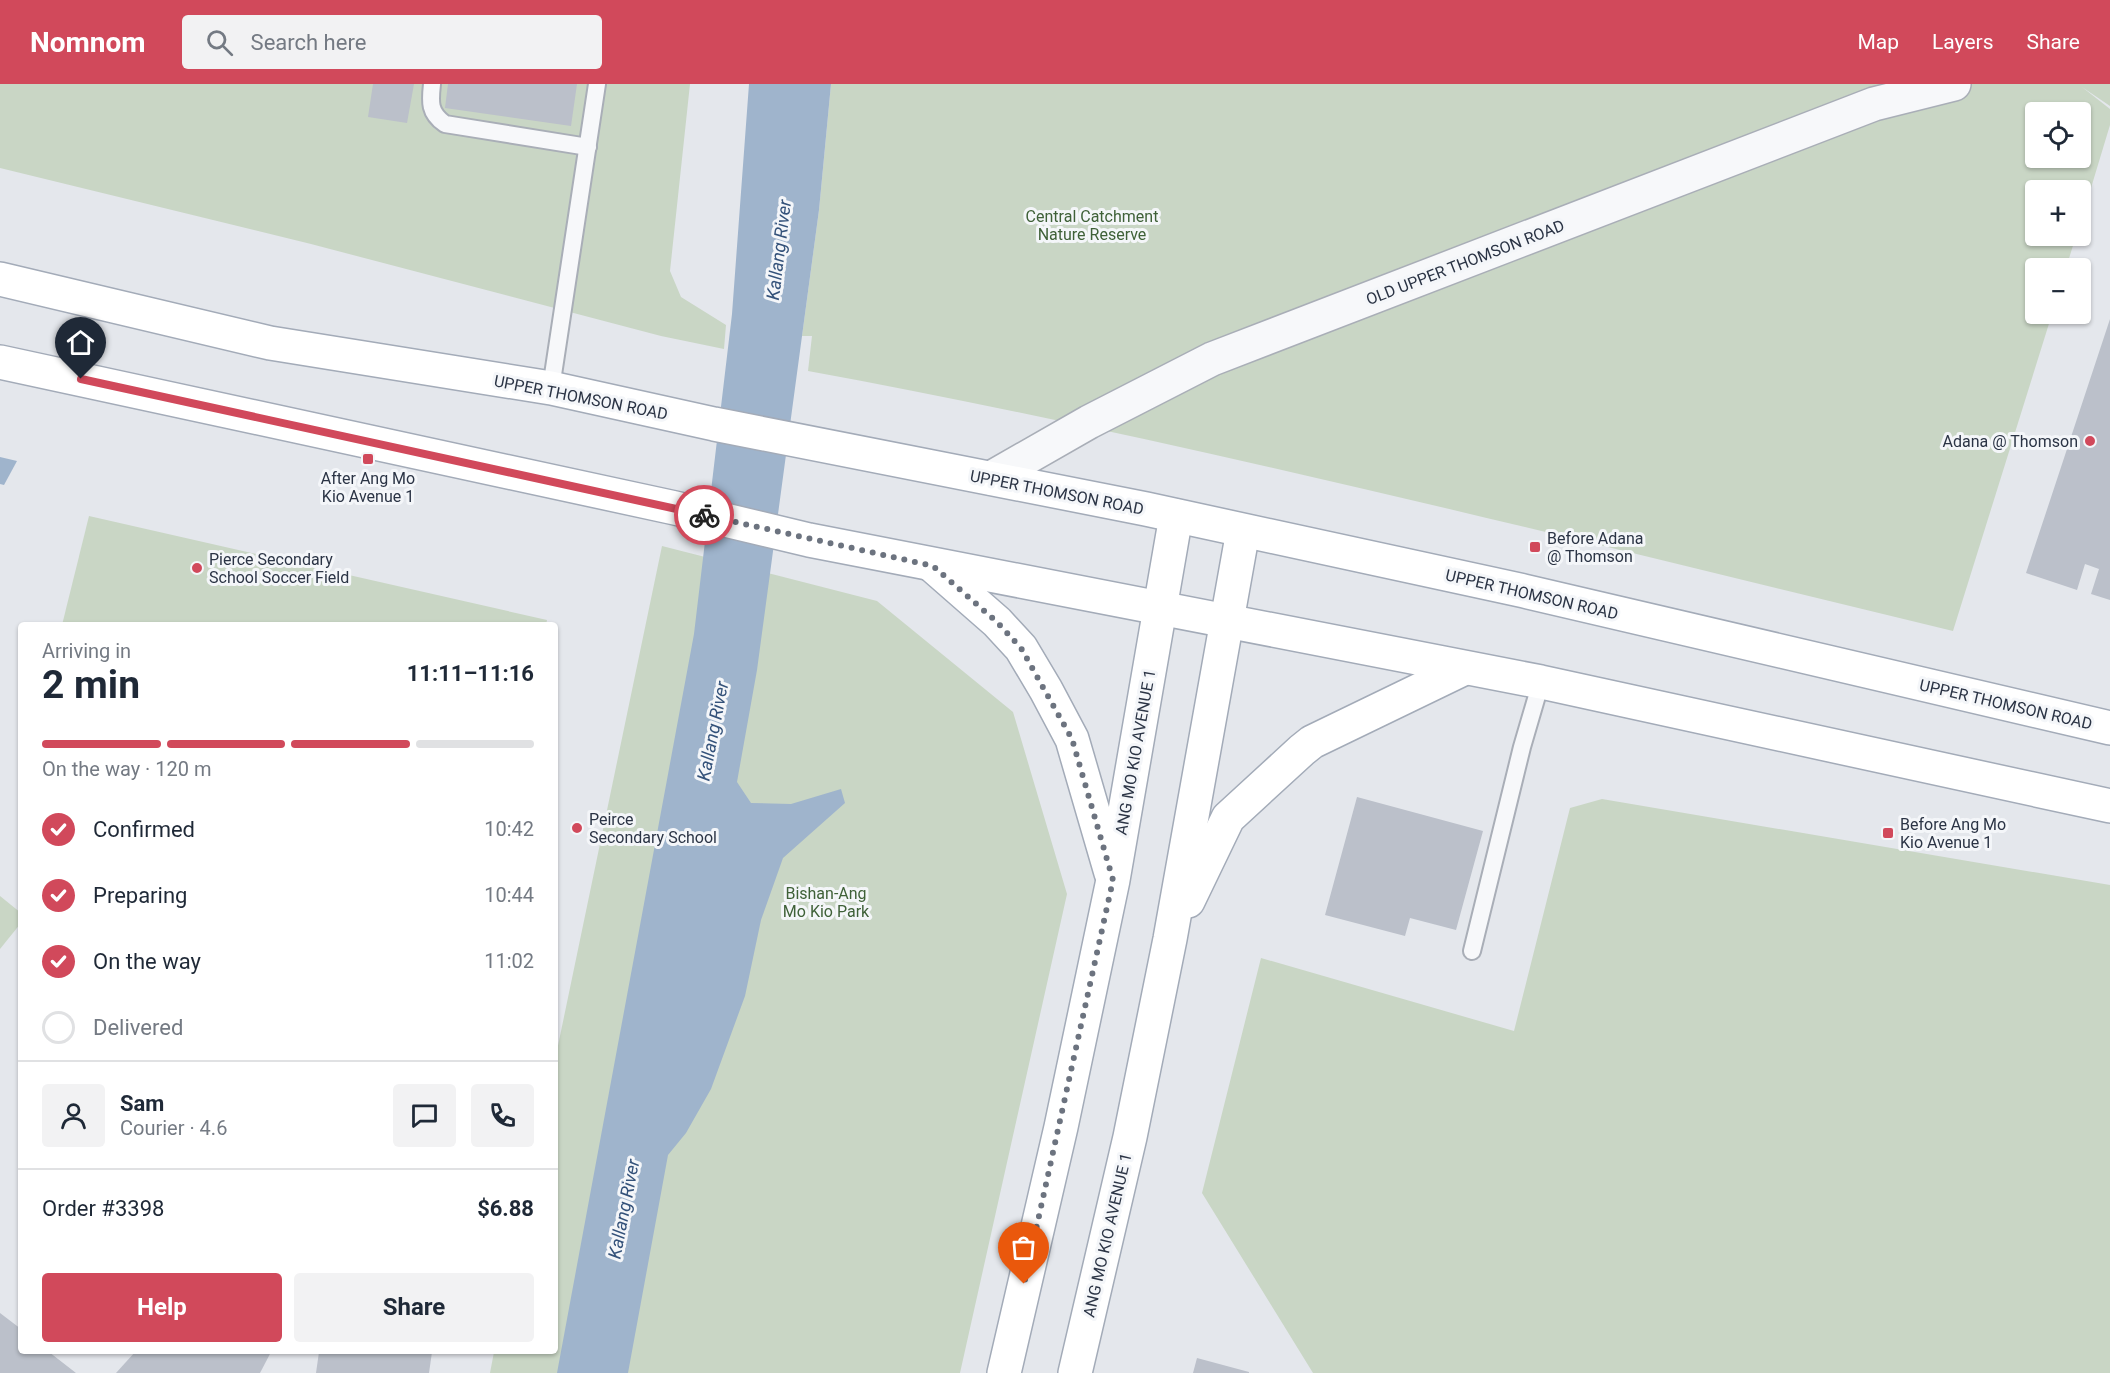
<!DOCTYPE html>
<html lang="en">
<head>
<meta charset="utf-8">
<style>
  body { margin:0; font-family:Roboto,sans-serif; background:#f2f2f3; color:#1f2937; height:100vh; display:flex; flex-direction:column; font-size:22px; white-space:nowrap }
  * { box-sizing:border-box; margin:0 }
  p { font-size:20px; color:#747a83 }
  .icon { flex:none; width:33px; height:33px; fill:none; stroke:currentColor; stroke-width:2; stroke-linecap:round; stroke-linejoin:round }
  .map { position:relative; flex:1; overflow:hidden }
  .drawer { position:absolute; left:18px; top:538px; width:540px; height:732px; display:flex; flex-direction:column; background:#fff; border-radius:6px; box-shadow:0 2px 4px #0004 }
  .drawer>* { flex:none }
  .controls { position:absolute; left:2025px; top:18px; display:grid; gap:12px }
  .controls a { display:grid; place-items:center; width:66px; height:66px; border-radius:6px; background:#fff; box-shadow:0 2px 4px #0004; font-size:30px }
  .pin { position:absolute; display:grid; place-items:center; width:51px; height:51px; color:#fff; margin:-62px -26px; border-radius:50% 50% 50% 0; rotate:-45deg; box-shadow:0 0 6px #0007 }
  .pin .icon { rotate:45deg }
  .courier { position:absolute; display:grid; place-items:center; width:60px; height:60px; margin:-30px; border:4px solid #d1495b; border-radius:50%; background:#fff; color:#222; box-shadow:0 2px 8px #0007 }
  .head em { font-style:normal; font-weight:700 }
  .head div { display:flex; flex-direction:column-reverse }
  .head { display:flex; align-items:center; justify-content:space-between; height:102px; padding:0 24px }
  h1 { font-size:39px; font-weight:700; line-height:45px }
  .bar { display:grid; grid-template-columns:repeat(4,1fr); gap:9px 6px; align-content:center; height:72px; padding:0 24px }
  .bar i { height:8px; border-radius:4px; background:#e0e1e3 }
  .bar .active { background:#d1495b }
  .bar p { grid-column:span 4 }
  .line { display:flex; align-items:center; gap:15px; padding:0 24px; border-top:2px solid #e0e1e3 }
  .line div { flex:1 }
  .round { display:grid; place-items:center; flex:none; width:63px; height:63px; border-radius:6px; background:#f2f2f3 }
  ol { padding:0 24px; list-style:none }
  li { display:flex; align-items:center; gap:18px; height:66px }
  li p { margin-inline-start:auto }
  li .icon { padding:6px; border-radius:50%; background:#d1495b; color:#fff; stroke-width:4 }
  li:last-child { color:#747a83 }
  li i { width:33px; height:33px; border:3px solid #e0e1e3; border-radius:50% }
  .primary-button { display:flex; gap:12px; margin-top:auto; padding:12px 24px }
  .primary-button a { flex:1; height:69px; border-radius:6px; background:#d1495b; color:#fff; font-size:24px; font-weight:700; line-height:69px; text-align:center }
  .primary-button a+a { background:#f2f2f3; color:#1f2937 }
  header { display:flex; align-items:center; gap:36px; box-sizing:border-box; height:84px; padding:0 30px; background:#d1495b; color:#fff }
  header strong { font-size:28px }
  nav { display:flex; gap:33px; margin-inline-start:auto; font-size:21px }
  .search { width:420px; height:54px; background:#f2f2f3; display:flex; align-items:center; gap:15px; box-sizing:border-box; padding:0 21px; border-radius:6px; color:#747a83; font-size:22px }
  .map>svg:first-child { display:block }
  .green { fill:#c9d6c5; fill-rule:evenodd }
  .water { fill:#9fb4cc }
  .building { fill:#bbc0ca }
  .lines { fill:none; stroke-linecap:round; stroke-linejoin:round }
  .lane-casing { stroke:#a9aeb7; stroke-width:20 }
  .street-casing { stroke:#a9aeb7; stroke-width:36 }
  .primary-casing { stroke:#a3abb8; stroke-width:36 }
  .lane { stroke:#f7f8fa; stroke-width:16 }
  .street { stroke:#f7f8fa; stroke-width:33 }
  .primary { stroke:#fff; stroke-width:33 }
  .done { stroke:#6c737f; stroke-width:6; stroke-dasharray:0 10.8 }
  .route { stroke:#d1495b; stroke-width:8 }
  .poi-dot { fill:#d1495b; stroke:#f4f6f9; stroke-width:2 }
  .labels { text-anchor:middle; stroke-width:6; stroke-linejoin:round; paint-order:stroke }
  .park-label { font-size:16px; fill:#3f6138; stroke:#f4f6f9 }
  .street-label { font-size:16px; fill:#2b3445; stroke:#f4f6f9 }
  .poi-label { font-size:16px; fill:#2b3445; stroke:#f4f6f9; text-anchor:start }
  .water-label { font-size:18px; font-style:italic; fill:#34527a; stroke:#f4f6f9 }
</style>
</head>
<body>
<header>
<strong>Nomnom</strong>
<div class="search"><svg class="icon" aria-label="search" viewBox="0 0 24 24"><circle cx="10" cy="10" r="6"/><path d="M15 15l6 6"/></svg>Search here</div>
<nav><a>Map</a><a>Layers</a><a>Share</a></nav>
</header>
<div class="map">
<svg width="2110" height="1289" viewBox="0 0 2110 1289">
  <rect width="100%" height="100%" fill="#e4e7ec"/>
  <g class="green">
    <path d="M0,0h690l-20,187 11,26 45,28 -2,24 -63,-13 -350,-92 -311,-76z"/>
    <path d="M831,0h1279v22l-28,-19 28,22v16l-29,96 -1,-31h-44v46h40l-10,32h-30v46h16l-99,317c-381,-92 -760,-189 -1145,-260l4,-35h-10l17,-126zM2036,28h44v46h-44z"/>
    <path d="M89,432l458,104 -1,5h-484z"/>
    <path d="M662,462l215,55 136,111 54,182 -107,479h-470l4,-21h61v-292z"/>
    <path d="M1602,715l508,86v488h-797l-111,-180 59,-235 253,73 56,-223z"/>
    <path d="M0,812l21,17v10l-21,26z"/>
  </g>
  <g class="water">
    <path d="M749,0h82l-12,126 -62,460 -20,112 14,21 40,1 50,-15 4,14 -62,55 -22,62 -16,76 -34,93 -25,44 -18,22 -40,218h-71l137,-739 38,-320z"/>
    <path d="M0,373l17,4 -13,24 -4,-1z"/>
  </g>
  <g class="building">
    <path d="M373,0h41l-7,39 -39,-6z"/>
    <path d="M448,0h129l-6,42 -126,-18z"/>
    <path d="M2110,235v281l-19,-6 8,-25 -14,-5 -8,26 -51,-17z"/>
    <path d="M1357,713l126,34 -27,99 -46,-12 -5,18 -80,-21z"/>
    <path d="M0,1229l21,16v23h28l27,21h-76z"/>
    <path d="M135,1268h136l-11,21h-144z"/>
    <path d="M319,1268h113l-3,21h-113z"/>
    <path d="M1197,1274l52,14v1h-56z"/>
  </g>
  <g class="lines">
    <defs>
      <g id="lane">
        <path d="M432,0c-2,18 -3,29 13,40l143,23"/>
        <path d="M551,304l46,-304"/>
        <path d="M1472,867l50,-204 19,-65"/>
      </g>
      <path id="street" d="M991,394l98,-56 123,-63 662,-255 80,-20"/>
      <g id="primary">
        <path d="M0,195l270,64 281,45 163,36 432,85 378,82 586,137"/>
        <path d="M0,278l675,146 134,32 732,142 569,124"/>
        <path d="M933,482l64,56 24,26 25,42 26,49 39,134"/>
        <path d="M1188,817l40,-83 74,-68 10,-8 153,-74"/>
        <path d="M1004,1289l57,-246 52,-247 63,-364"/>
        <path d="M1075,1289l55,-236 40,-198 73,-408"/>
      </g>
    </defs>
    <use href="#lane" class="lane-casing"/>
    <use href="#street" class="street-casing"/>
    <use href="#primary" class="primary-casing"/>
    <use href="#lane" class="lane"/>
    <use href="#street" class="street"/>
    <use href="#primary" class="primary"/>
  </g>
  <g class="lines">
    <path class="done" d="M704,431l229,51 64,56 24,26 51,91 41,141 -89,404"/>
    <path class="route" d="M81,295l623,136"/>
  </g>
  <g class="poi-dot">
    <circle cx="2090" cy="357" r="6"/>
    <rect x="362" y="369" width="12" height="12" rx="3"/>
    <rect x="1529" y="457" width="12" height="12" rx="3"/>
    <circle cx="197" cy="484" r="6"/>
    <circle cx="577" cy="744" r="6"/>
    <rect x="1882" y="743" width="12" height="12" rx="3"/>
  </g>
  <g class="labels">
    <g class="park-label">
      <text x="1092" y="138">Central Catchment<tspan x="1092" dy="18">Nature Reserve</tspan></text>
      <text x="826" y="815">Bishan-Ang<tspan x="826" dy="18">Mo Kio Park</tspan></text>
    </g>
    <g class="street-label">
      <text transform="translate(1465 178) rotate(-21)" y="6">OLD UPPER THOMSON ROAD</text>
      <text transform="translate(581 313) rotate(11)" y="6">UPPER THOMSON ROAD</text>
      <text transform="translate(1057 408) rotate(11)" y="6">UPPER THOMSON ROAD</text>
      <text transform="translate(1532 510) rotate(13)" y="6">UPPER THOMSON ROAD</text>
      <text transform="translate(2006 620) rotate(13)" y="6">UPPER THOMSON ROAD</text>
      <text transform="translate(1135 668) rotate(-80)" y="6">ANG MO KIO AVENUE 1</text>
      <text transform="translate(1107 1151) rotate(-77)" y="6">ANG MO KIO AVENUE 1</text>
    </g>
    <g class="poi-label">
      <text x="2078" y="363" text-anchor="end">Adana @ Thomson</text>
      <text x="368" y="400" text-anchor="middle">After Ang Mo<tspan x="368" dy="18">Kio Avenue 1</tspan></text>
      <text x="1547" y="460">Before Adana<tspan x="1547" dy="18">@ Thomson</tspan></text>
      <text x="209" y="481">Pierce Secondary<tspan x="209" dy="18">School Soccer Field</tspan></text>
      <text x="589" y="741">Peirce<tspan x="589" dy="18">Secondary School</tspan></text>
      <text x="1900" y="746">Before Ang Mo<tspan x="1900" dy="18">Kio Avenue 1</tspan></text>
    </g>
    <g class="water-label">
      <text transform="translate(779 166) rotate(-83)" y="6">Kallang River</text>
      <text transform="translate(713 647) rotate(-79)" y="6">Kallang River</text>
      <text transform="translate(624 1125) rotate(-79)" y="6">Kallang River</text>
    </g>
  </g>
</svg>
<div class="controls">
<a><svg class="icon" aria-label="locate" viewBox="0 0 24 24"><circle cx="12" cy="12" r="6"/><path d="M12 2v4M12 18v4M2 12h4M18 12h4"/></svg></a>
<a>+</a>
<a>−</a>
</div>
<div class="pin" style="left:1024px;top:1200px;background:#ea580c"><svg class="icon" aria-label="bag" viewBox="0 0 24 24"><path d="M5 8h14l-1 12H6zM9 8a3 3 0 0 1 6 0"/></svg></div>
<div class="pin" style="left:81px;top:295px;background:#1f2937"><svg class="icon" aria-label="home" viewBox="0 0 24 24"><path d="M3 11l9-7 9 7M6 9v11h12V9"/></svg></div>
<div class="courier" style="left:704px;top:431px"><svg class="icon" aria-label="bike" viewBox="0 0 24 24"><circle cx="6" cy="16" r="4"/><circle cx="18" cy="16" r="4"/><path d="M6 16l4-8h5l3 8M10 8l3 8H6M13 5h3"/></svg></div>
<section class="drawer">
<div class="head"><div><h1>2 min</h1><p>Arriving in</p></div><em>11:11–11:16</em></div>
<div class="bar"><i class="active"></i><i class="active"></i><i class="active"></i><i></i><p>On the way · 120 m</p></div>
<ol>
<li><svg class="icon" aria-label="check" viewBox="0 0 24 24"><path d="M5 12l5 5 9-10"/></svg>Confirmed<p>10:42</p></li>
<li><svg class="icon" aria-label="check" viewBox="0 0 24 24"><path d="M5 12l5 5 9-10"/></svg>Preparing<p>10:44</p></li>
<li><svg class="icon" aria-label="check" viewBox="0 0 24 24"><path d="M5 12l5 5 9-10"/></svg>On the way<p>11:02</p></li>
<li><i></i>Delivered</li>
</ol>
<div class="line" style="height:108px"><a class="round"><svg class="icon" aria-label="person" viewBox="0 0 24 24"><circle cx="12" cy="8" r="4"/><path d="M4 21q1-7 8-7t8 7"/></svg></a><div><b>Sam</b><p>Courier · 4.6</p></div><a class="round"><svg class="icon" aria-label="chat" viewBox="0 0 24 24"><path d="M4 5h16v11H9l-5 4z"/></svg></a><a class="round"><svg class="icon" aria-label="phone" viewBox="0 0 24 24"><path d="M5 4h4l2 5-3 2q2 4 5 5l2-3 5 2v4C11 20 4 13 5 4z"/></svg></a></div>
<div class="line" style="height:78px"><div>Order #3398</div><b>$6.88</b></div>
<div class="primary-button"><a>Help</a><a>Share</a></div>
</section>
</div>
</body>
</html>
